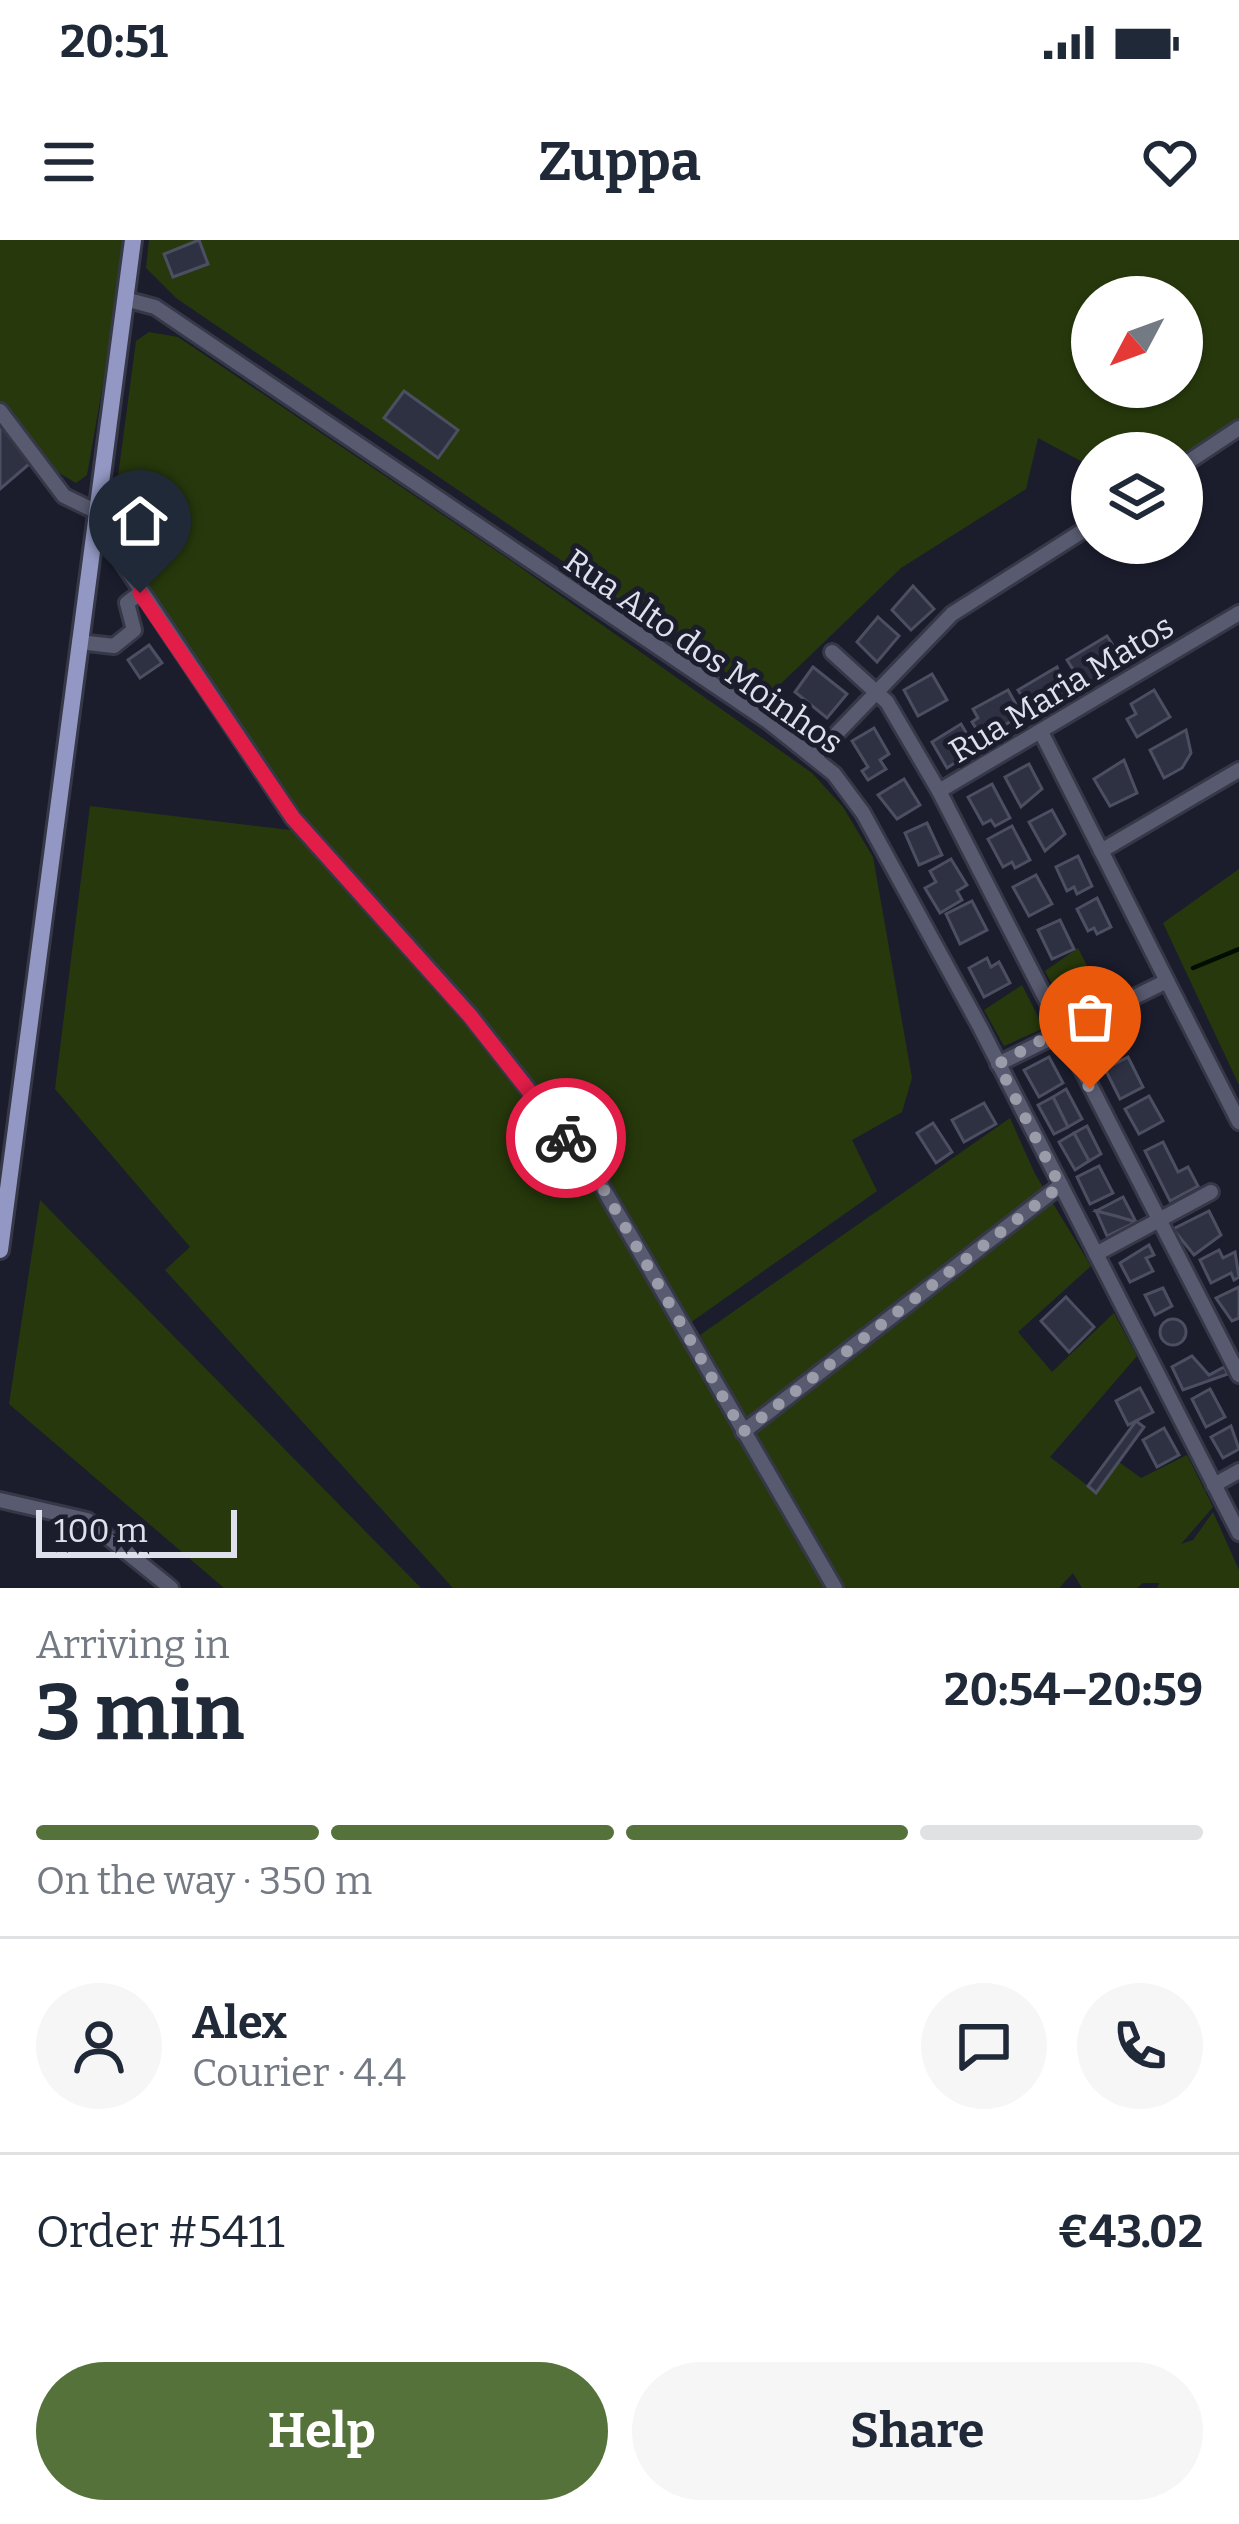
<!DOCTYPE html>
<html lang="en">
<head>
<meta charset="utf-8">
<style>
  body { margin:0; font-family:Bitter,serif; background:#f6f6f7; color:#1f2937; height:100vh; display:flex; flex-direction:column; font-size:45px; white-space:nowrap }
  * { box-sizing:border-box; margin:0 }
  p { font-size:39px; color:#747a83 }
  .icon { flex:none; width:66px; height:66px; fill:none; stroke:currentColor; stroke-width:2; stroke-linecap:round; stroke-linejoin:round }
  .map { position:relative; height:1348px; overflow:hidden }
  .sheet { display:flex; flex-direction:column; background:#fff; flex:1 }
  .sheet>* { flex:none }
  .needle { width:78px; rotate:229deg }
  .controls { position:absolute; left:1071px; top:36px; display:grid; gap:24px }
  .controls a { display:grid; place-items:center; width:132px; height:132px; border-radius:50%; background:#fff; box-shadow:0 3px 9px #0004; font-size:60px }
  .scale { position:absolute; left:36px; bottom:30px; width:201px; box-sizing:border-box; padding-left:12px; border:6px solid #dee0ec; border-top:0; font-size:33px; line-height:42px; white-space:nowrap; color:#dee0ec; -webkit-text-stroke:9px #1b1d2d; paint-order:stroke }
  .pin { position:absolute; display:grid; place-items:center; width:102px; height:102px; color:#fff; margin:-123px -51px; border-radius:50% 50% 50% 0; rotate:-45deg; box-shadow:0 0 12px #0007 }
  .pin .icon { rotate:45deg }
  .courier { position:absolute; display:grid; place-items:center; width:120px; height:120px; margin:-60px; border:9px solid #e11d48; border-radius:50%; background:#fff; color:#222; box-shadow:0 3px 15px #0007 }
  .head em { font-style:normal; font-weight:700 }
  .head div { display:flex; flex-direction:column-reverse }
  .head { display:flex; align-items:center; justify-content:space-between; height:204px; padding:0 36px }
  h1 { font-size:78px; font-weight:700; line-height:90px }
  .bar { display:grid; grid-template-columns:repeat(4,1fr); gap:18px 12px; align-content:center; height:144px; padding:0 36px }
  .bar i { height:15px; border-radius:9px; background:#e0e1e3 }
  .bar .selected { background:#547239 }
  .bar p { grid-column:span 4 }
  .line { display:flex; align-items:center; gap:30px; padding:0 36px; border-top:3px solid #e0e1e3 }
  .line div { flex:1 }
  .round { display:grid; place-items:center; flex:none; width:126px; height:126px; border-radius:63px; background:#f6f6f7 }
  .action { display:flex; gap:24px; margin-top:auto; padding:24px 36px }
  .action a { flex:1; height:138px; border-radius:72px; background:#547239; color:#fff; font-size:48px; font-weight:700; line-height:138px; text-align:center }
  .action a+a { background:#f6f6f7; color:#1f2937 }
  .status { display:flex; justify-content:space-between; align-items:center; height:84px; padding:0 60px; background:#fff; direction:ltr }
  .status svg { height:33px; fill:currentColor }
  header { display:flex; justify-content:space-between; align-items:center; height:156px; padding:0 36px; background:#fff; font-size:54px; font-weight:700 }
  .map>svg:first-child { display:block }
  .green { fill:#27390c; fill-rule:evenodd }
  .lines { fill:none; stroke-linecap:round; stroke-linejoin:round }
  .stream { stroke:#030c00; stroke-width:4.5 }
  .building { fill:#2e3142; stroke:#4c4f61; stroke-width:3 }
  .minor-casing { stroke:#363848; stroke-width:20 }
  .major-casing { stroke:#363848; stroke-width:22 }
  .minor { stroke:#585b70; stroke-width:14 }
  .major { stroke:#9298c3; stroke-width:16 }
  .done { stroke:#9a9ca9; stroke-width:12; stroke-dasharray:0 21.6 }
  .route { stroke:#e11d48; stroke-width:15 }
  .labels { text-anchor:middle; stroke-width:10; stroke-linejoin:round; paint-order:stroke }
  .street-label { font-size:33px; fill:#dee0ec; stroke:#1b1d2d }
</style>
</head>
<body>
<div class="status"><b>20:51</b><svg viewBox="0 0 49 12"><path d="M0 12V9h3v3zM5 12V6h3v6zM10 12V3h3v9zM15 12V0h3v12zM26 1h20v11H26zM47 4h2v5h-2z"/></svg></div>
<header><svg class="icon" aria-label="menu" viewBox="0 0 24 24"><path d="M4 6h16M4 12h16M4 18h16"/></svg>Zuppa<svg class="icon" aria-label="heart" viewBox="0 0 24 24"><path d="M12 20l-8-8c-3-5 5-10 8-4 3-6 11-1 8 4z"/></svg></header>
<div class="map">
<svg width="1239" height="1348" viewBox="0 0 1239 1348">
  <rect width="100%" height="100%" fill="#1b1d2d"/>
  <g class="green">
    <path d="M0,0h128l-41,235 -11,8 -40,-24 -36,-48z"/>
    <path d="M149,0h1090v182l-57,41v-10h-90v14l-54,-29 -12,51 -125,79 -136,131 -589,-401 -30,-30zM1092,57h90v90h-90z"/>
    <path d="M149,92l29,5 332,223 302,213 31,34 30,50 39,221 -10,34 -50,28 25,51 -197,139 147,258h-374l-288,-318 25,-23 -135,-158 35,-283 217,26 -196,-303 25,-188z"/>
    <path d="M1239,629v216l-76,-162z"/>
    <path d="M1078,708l27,53 -37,15 -23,-45z"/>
    <path d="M1022,745l22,43 -40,18 -20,-36z"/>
    <path d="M1010,878l25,56 56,92 -73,66 34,40 62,-59 23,43 -87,101 46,35 23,-30 22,16 46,-23 26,52 -32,37 12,-4 20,-28 26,58v18h-82l2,-5h-16l-6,5h-55l-9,-15 -14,15h-217l-142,-253z"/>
    <path d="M40,960l381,388h-197l-215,-184z"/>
  </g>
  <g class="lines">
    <path class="stream" d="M1193,728l46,-19"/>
  </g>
  <g class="building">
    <path d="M199,0l9,24 -35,13 -9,-23z"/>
    <path d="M404,151l54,39 -20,28 -54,-40z"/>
    <path d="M0,171l35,48 -35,30z"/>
    <path d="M913,346l21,23 -23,21 -19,-20z"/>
    <path d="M878,377l21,19 -22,26 -20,-20z"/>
    <path d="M1107,396l16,25 -40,24 -16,-25z"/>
    <path d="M149,405l13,18 -22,15 -12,-18z"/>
    <path d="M813,427l34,27 -20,24 -32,-26z"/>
    <path d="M1057,427l9,28 -33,20 -15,-25z"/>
    <path d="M932,434l15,26 -29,16 -14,-26z"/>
    <path d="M1008,450l14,25 -40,23 -10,-16 6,-4 -5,-9z"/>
    <path d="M1154,450l16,27 -33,20 -10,-18 9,-5 -5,-10z"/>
    <path d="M961,484l15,25 -29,19 -15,-26z"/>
    <path d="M874,488l15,26 -9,6 6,9 -18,11 -6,-9 6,-4 -16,-26z"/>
    <path d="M1186,490l5,23 -9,15 -18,10 -14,-28z"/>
    <path d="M1124,520l13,33 -27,13 -16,-27z"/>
    <path d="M1029,524l13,25 -21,18 -16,-30z"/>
    <path d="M904,539l16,26 -23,14 -19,-24z"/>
    <path d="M992,544l18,34 -15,8 -4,-6 -8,4 -15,-27z"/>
    <path d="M1052,570l13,24 -20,17 -16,-29z"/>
    <path d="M927,583l15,32 -23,10 -14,-32z"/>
    <path d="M1012,586l18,34 -15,8 -3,-6 -9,5 -15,-28z"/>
    <path d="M1078,616l14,30 -15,8 -3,-7 -7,4 -11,-24z"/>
    <path d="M951,619l16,26 -10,6 5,9 -22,13 -15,-25 11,-6 -6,-11z"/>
    <path d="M1036,635l16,29 -23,12 -16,-29z"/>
    <path d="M1097,658l14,29 -14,7 -3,-6 -6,3 -11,-22z"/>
    <path d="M972,661l15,29 -27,14 -14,-30z"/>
    <path d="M1060,680l14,29 -22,10 -14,-29z"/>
    <path d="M987,718l4,9 8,-5 11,21 -26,14 -15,-29z"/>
    <path d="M1116,788l11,21 -26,15 -12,-22z"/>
    <path d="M1049,817l14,26 -24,14 -15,-27z"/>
    <path d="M1128,817l15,30 -23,12 -15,-30z"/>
    <path d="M1066,849l16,30 -14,8 -15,-30z"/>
    <path d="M1149,856l14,25 -24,13 -14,-25z"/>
    <path d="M1053,857l15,30 -14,7 -16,-29z"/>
    <path d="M984,863l12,21 -32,18 -12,-22z"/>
    <path d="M933,883l19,29 -16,11 -19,-30z"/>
    <path d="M1087,886l14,28 -12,7 -15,-28z"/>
    <path d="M1074,893l15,28 -14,9 -16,-28z"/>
    <path d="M1163,902l15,30 10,-5 10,19 -28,15 -25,-50z"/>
    <path d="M1099,926l14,27 -23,11 -13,-27z"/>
    <path d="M1123,957l13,25 -40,-11z"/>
    <path d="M1096,971l20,5 20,6 -29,14z"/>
    <path d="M1209,971l12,24 -27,20 -21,-26z"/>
    <path d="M1149,1005l5,10 -8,3 7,13 -23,11 -10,-19z"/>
    <path d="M1219,1010l4,8 12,-6 4,25 -5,3 -3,-7 -20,10 -11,-23z"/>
    <path d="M1239,1047v31l-7,3 -16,-23z"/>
    <path d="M1163,1048l9,18 -17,9 -10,-20z"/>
    <path d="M1066,1057l28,30 -25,25 -28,-31z"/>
    <circle cx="1173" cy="1092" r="13"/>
    <path d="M1192,1116l17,19 15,-8 4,7 -45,16 -11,-23z"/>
    <path d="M1140,1148l13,24 -25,13 -12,-24z"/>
    <path d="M1210,1149l15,28 -19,10 -14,-28z"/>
    <path d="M1136,1181l8,6 -48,66 -8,-7z"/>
    <path d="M1231,1186l8,23 -16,9 -12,-21z"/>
    <path d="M1164,1188l15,27 -22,12 -14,-27z"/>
  </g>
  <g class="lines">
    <defs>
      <g id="minor">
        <path d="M125,59l30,8 614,415 65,52 29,39 117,214 259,506"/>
        <path d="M0,171l64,85 33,16"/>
        <path d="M1182,226l57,-38"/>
        <path d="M96,283l197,295 177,197 126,161 239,412"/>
        <path d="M79,402l35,4 20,-16 -7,-27 13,-10"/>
        <path d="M832,412l55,50 52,89 300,-178"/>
        <path d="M1041,492l126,249"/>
        <path d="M815,516l137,-142 140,-89"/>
        <path d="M939,551l300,584"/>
        <path d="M1101,611l138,-81"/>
        <path d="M998,824l169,-83 72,141"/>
        <path d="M1096,1014l115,-62"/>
        <path d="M743,1192l318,-247"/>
        <path d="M1214,1245l25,-14"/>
        <path d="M0,1260l87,20 84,68"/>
      </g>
      <path id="major" d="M0,1010l133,-1010"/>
    </defs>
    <use href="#minor" class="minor-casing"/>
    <use href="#major" class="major-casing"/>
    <use href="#minor" class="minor"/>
    <use href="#major" class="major"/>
  </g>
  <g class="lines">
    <path class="done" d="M566,898l30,38 147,256 317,-246 -62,-122 62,-34 30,59"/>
    <path class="route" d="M140,353l153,225 177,198 96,122"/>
  </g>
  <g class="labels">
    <g class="street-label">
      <text transform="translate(704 411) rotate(35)" y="12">Rua Alto dos Moinhos</text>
      <text transform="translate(1061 448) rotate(-31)" y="12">Rua Maria Matos</text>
    </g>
  </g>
</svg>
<div class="controls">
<a><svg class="needle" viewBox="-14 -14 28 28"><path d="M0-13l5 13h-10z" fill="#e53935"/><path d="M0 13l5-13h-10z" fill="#747a83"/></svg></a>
<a><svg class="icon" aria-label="layers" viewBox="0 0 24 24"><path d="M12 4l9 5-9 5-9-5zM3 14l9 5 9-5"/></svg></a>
</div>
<div class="scale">100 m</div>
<div class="pin" style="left:1090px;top:849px;background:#ea580c"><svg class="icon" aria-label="bag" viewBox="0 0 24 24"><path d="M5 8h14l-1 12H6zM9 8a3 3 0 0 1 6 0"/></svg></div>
<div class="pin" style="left:140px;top:353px;background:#1f2937"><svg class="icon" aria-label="home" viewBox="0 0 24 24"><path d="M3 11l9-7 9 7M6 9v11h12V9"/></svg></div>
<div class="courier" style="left:566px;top:898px"><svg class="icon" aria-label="bike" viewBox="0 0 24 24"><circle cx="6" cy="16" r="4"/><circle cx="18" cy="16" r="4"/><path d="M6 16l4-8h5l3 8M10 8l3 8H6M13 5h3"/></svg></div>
</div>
<section class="sheet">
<div class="head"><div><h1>3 min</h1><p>Arriving in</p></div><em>20:54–20:59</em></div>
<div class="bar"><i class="selected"></i><i class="selected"></i><i class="selected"></i><i></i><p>On the way · 350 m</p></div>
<div class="line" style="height:216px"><a class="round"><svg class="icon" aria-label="person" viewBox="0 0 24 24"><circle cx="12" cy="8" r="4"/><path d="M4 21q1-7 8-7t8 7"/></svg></a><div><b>Alex</b><p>Courier · 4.4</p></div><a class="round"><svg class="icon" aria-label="chat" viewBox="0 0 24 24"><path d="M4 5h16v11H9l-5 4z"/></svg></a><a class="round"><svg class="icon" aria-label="phone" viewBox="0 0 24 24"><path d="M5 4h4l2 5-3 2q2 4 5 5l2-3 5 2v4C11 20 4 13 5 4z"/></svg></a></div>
<div class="line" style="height:156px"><div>Order #5411</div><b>€43.02</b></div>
<div class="action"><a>Help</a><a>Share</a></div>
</section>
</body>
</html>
